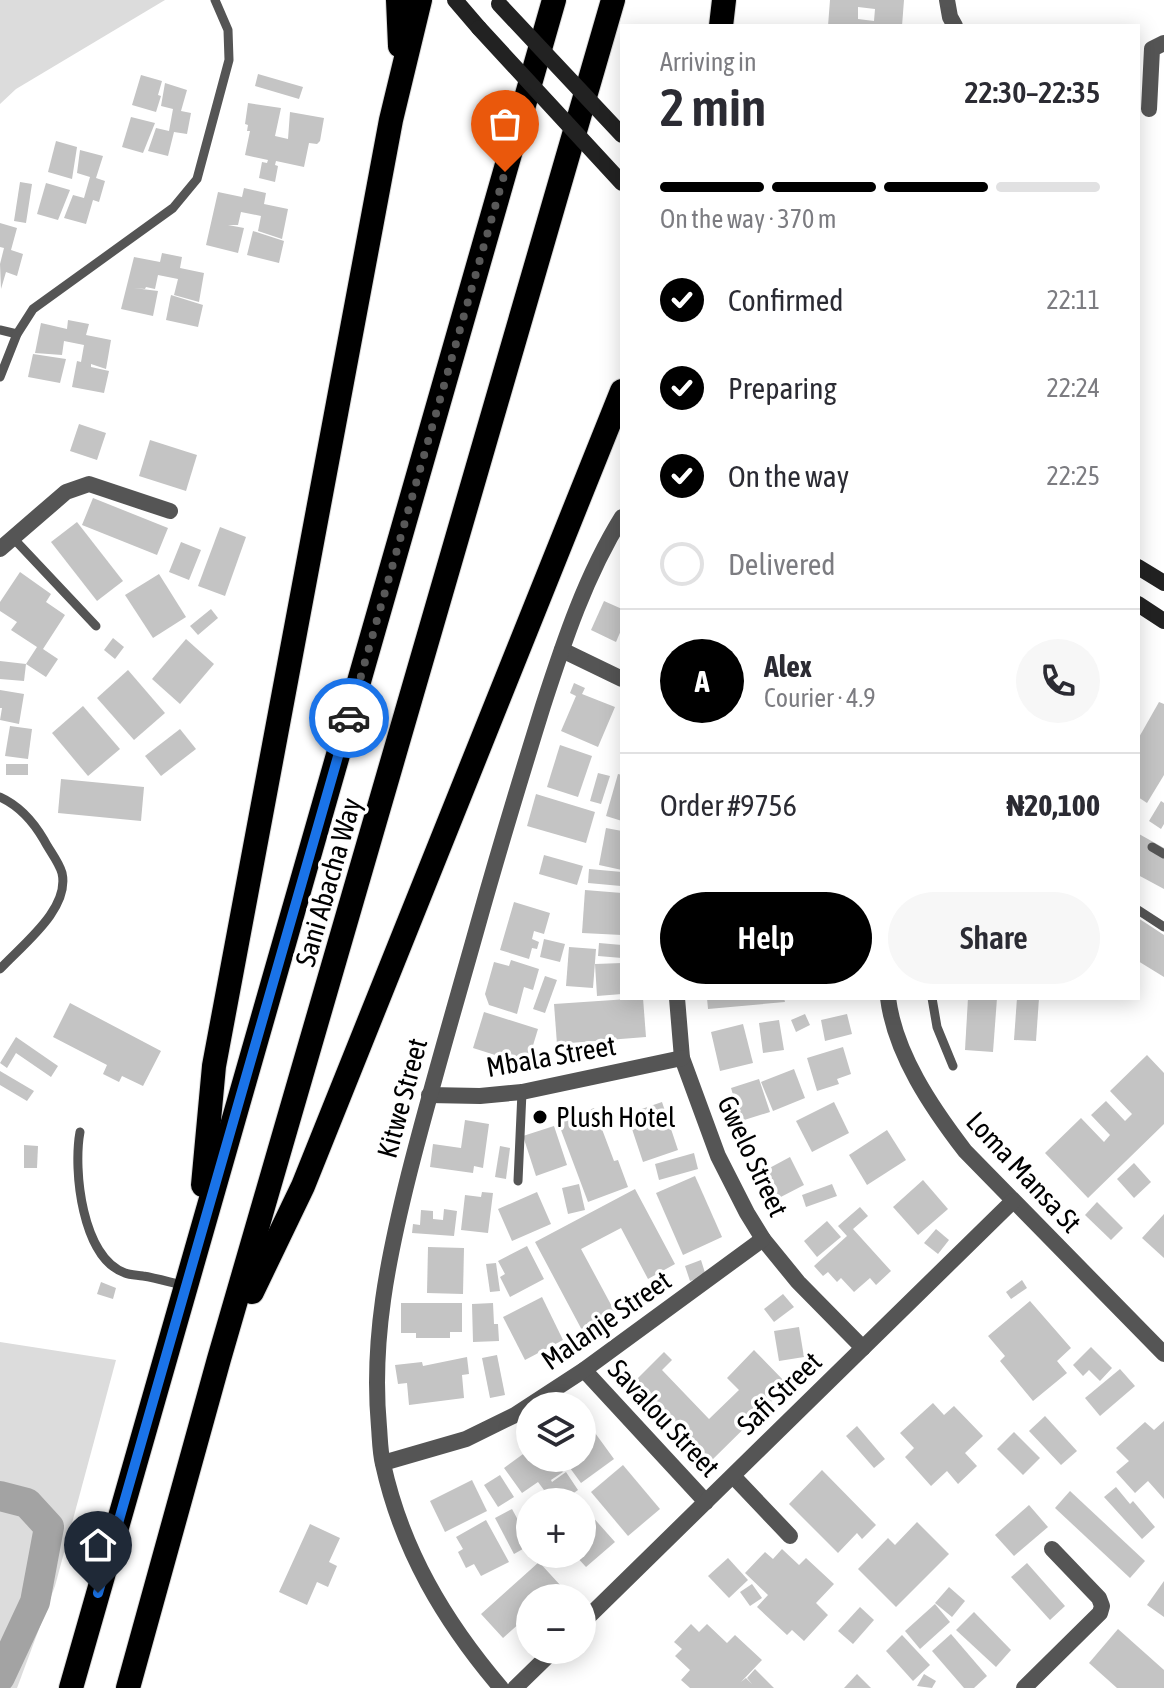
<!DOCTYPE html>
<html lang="en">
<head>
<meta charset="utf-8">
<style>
  body { margin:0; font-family:"Asap Condensed",sans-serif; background:#f7f7f7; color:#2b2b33; height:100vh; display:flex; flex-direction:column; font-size:30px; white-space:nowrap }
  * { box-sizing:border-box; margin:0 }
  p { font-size:26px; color:#7c7c81 }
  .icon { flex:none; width:44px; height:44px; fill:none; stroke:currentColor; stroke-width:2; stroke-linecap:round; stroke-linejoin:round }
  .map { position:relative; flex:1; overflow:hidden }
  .drawer { position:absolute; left:620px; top:24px; width:520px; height:976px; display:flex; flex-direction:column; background:#fff; border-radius:0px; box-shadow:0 4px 20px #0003 }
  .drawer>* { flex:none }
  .fabs { position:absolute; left:516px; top:1392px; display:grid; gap:16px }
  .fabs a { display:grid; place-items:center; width:80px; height:80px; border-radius:50%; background:#fff; box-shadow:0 4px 20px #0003; font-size:40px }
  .pin { position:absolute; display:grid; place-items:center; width:68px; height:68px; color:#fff; margin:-82px -34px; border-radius:50% 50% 50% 0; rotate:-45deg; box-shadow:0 0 8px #0007 }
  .pin .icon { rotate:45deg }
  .courier { position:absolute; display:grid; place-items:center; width:80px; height:80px; margin:-40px; border:6px solid #1a73e8; border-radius:50%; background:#fff; color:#222; box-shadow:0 2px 10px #0007 }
  .overview em { font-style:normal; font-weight:600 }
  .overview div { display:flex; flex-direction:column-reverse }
  .overview { display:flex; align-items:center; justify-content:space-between; height:136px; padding:0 40px }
  h1 { font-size:52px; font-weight:600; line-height:60px }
  .bar { display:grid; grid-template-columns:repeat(4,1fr); gap:12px 8px; align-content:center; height:96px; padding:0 40px }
  .bar i { height:10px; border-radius:6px; background:#e1e1e2 }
  .bar .current { background:#000 }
  .bar p { grid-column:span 4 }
  .line { display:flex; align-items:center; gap:20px; padding:0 40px; border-top:2px solid #e1e1e2 }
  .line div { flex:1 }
  .round { display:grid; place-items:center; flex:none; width:84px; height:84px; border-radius:42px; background:#f7f7f7 }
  ol { padding:0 40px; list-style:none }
  li { display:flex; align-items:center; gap:24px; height:88px }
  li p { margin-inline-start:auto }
  li .icon { padding:8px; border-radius:50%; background:#000; color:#fff; stroke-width:4 }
  li:last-child { color:#7c7c81 }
  li i { width:44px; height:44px; border:4px solid #e1e1e2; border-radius:50% }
  .button { display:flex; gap:16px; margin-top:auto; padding:16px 40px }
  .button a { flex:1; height:92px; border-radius:48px; background:#000; color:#fff; font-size:32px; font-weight:600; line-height:92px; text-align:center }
  .button a+a { background:#f7f7f7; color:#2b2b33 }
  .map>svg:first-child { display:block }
  .green { fill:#dcdcdc }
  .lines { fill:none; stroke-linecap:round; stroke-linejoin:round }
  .river { stroke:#a3a3a3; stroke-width:30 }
  .building { fill:#c4c4c4; fill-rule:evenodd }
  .motorway-casing { stroke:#dbdbdb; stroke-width:26 }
  .service { stroke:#555; stroke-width:9 }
  .minor { stroke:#555; stroke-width:16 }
  .secondary { stroke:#222; stroke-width:16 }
  .motorway { stroke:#000; stroke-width:24 }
  .secondary-bridge { stroke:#222; stroke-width:16 }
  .done { stroke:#595959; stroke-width:8; stroke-dasharray:0 14.4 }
  .route { stroke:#1a73e8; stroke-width:10 }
  .poi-dot { fill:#000; stroke:#fff; stroke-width:3 }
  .labels { text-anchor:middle; stroke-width:7; stroke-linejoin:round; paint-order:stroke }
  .street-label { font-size:28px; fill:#000; stroke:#fff }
  .poi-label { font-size:28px; fill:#000; stroke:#fff; text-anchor:start }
</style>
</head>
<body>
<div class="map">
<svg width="1164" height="1688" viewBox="0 0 1164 1688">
  <rect width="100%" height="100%" fill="#fff"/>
  <g class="green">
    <path d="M0,0h165l-149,89 -16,15z"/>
    <path d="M0,1342l116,18 -61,226 -38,102h-17z"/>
  </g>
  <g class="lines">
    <path class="river" d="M0,1496l27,7 22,24 -14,75 -35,75"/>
  </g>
  <g class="building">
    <path d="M830,0h74l-2,26h-74zM858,7l17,2 -1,12 -16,-2z"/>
    <path d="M258,74l45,13 -4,12 -44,-13z"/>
    <path d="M141,75l21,6 -4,14 3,1 -5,16 -24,-7z"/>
    <path d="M165,83l22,7 -6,21 10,2 -4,21 -13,-2 -6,24 -20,-5 8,-23 13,3 4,-22 -12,-3z"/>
    <path d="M248,103l33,5 -6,28 13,3 2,-27 34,6 -4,23 -3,3 -8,-1 -5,24 -28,-6 -1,4 3,1 -3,16 -16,-4 3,-16 5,1 1,-3 -23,-5 5,-24h-3l1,-6 -3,-1z"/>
    <path d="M131,117l24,6 -12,30 -21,-6z"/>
    <path d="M56,141l21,6 -5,32 -24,-7z"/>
    <path d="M80,150l23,6 -7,22 9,3 -6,21 -6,-2 -7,24 -22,-6 9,-23 11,3 6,-21 -13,-4z"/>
    <path d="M20,182l12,2 -6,39 -12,-2z"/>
    <path d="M46,183l24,7 -12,30 -21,-6z"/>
    <path d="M244,188l22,5 -2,11 24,5 -6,30 -24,-8 3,-15 -20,-4 -3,13h-10l16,3 -6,25 -32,-8 12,-53 24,5z"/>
    <path d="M0,223l17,5 -6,22 12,4 -6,22 -11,-4 -5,17 -1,-25 4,-16 -4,-1z"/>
    <path d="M253,231l31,10 -5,22 -32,-8z"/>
    <path d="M162,253l20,4 -2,11 24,5 -5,29 -25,-7 4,-16 -20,-4 -3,14 -9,-2 -1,2 -11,-1 24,3 -5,25 -32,-7 13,-52 26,5z"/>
    <path d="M171,295l32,10 -5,22 -32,-7z"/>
    <path d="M68,320l21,4 -3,11 25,5 -5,29 -15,-5v3l18,4 -5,22 -32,-6 5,-26 4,1 3,-17 -20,-4 -2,14 -27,-2 6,-30 26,6z"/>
    <path d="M33,354l33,5 -6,24 -32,-6z"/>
    <path d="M79,424l27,9 -9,27 -27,-9z"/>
    <path d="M150,440l47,15 -11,36 -47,-15z"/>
    <path d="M93,498l75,30 -11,27 -75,-30z"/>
    <path d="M77,522l46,59 -26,20 -46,-59z"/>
    <path d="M220,527l26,10 -21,59 -27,-10z"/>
    <path d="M181,542l20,8 -12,30 -20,-8z"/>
    <path d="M20,572l31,22 -5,8 19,13 -22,34 15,10 -12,18 -20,-13 11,-17 -26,-17 6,-8 -17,-11v-9z"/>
    <path d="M159,574l27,43 -33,21 -28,-43z"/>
    <path d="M604,601l18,8v19l-6,14 -25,-12z"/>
    <path d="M211,609l7,9 -20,17 -8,-9z"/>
    <path d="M113,638l11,9 -9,12 -11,-9z"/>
    <path d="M186,639l28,25 -34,40 -28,-25z"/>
    <path d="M0,661l26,3 -2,17 -24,-2z"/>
    <path d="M128,670l37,43 -31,27 -37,-42z"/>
    <path d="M574,683l11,5 -3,6 33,13 -17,40 -37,-16 15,-35 -6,-3z"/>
    <path d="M0,690l24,4 -5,30 -19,-4 2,-12h-2z"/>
    <path d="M1159,702l5,2v71l-17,28 -9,-6v-58z"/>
    <path d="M83,706l37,43 -32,27 -36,-43z"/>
    <path d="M10,726l22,3 -4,30 -23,-3z"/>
    <path d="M180,729l16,20 -35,27 -16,-20z"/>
    <path d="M560,745l32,11 -14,41 -31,-10z"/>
    <rect x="6" y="764" width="22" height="11"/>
    <path d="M598,773l12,3 -9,28 -11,-3z"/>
    <path d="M618,774l4,1v46l-16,-5z"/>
    <path d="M61,779l83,8 -3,34 -83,-8z"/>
    <path d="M536,794l59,18 -9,31 -59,-17z"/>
    <path d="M1161,801l3,2v21l-3,5 -12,-8z"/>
    <path d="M606,828l16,3v39l-23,-5z"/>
    <path d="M1139,834l25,14v41l-26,-14z"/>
    <path d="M544,855l39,11 -6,19 -38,-11z"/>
    <path d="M589,869l33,3 -1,14 -33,-3z"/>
    <path d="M585,890l37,3v42l-40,-2z"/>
    <path d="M514,902l36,11 -6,21 -10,-3 -2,8 7,3 -2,7 -5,-1 -3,11 -29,-9z"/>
    <path d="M1138,918l26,17v42l-26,-16z"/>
    <path d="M544,939l21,5 -5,18 -20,-5z"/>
    <path d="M599,943l23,2v13l-24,-2z"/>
    <path d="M569,947l27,2 -3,39 -27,-2z"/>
    <path d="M511,960l28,9 -6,21 -9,-3 -7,27 -28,-9 -4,-11 9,-32 15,4z"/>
    <path d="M622,963v31l-25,2 -2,-32z"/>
    <path d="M545,976l12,4 -12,33 -12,-4z"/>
    <path d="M643,998l3,39 -89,7 -3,-40z"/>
    <path d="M707,998h77l1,4 -77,7z"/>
    <path d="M968,998h29l-4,54 -28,-2z"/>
    <path d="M1017,998h22l-3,43 -22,-1z"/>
    <path d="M70,1003l91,48 -18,35 -21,-10 -3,6 -16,-8 4,-9 -54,-28z"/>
    <path d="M484,1012l54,17 -11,36 -54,-17z"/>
    <path d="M805,1014l5,11 -14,7 -5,-12z"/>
    <path d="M847,1014l5,20 -27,7 -4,-21z"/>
    <path d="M779,1020l5,30 -21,3 -4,-30z"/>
    <path d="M743,1024l10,39 -33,8 -9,-39z"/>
    <path d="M16,1037l42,29 -7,11 -35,-24 -9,15 -7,-5z"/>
    <path d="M843,1047l8,27 -14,5 2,5 -22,7 -10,-33z"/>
    <path d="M1147,1055l17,18v51l-76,74 -43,-45 36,-35 23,24 6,-7 -19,-20 15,-14 19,20 7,-7 -22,-23z"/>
    <path d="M794,1069l11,29 -32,13 -12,-29z"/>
    <path d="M0,1071l34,20 -7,10 -27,-16z"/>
    <path d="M759,1079l11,33 -29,9 -10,-33z"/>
    <path d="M662,1102l16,48 -35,12 -16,-48z"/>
    <path d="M834,1102l15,31 -37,19 -16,-31z"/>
    <path d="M594,1108l20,53 4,-1 10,27 -40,15 -30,-80z"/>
    <path d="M465,1120l24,4 -6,44 -9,-2 -1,7 -43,-6 3,-23 28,4z"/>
    <path d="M554,1126l13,39 -31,11 -13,-40z"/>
    <path d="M887,1130l19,30 -39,25 -18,-30z"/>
    <path d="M24,1145l14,1 -1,22h-13z"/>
    <path d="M500,1146l10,2 -4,31 -11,-2z"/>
    <path d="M694,1153l4,16 -39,11 -4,-16z"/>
    <path d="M790,1157l14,28 -31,16 -13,-28z"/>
    <path d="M1134,1163l17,19 -17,16 -17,-19z"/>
    <path d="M695,1176l27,61 -39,18 -27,-62z"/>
    <path d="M923,1180l25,29 -30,26 -25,-28z"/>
    <path d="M579,1184l6,26 -17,4 -6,-26z"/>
    <path d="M832,1184l5,12 -31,11 -4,-12z"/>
    <path d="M635,1189l40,75 -27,15 -27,-51 -40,21 35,65 -33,18 -48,-90z"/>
    <path d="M482,1192l11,1 -5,40 -27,-3 4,-35 16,2z"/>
    <path d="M537,1192l14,32 -39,17 -14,-32z"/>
    <path d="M1097,1202l26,26 -12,12 -26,-25z"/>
    <path d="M860,1207l8,9 -15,13 38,42 -15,14 -6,-7 -16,14 -13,-14 -4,4 -9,-10 -5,4 -9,-10 33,-30 -9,-10z"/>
    <path d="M444,1209l13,2 -3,25 -42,-3 1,-9 7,1 1,-15 12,1v8l10,1z"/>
    <path d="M1164,1214v44l-22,-20z"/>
    <path d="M827,1221l14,16 -24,20 -13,-16z"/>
    <path d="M936,1229l13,11 -11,14 -14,-11z"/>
    <path d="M527,1246l17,33 -34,18 -10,-20 5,-3 -7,-13z"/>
    <path d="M428,1247l36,1 -1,46 -36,-1z"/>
    <path d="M701,1260l5,16 -16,5 -5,-15z"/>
    <path d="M496,1263l4,28 -10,1 -4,-28z"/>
    <path d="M1022,1280l5,8 -16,11 -5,-7z"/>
    <path d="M101,1282l15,6 -3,11 -16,-5z"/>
    <path d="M783,1294l11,13 -20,15 -10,-13z"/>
    <path d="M542,1297l21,43 -38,20 -22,-43z"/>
    <path d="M1030,1301l41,47 -14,13 10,12 -34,28 -33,-40 5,-5 -17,-20z"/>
    <path d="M401,1303h61v29h-12v6h-34v-5h-15z"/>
    <path d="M493,1303l1,21h4l1,17 -26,1 -1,-38z"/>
    <path d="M799,1327l5,30 -25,4 -5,-30z"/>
    <path d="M1091,1347l21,21 -12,13 -11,-11 -6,6 -10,-11z"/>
    <path d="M754,1350l34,35 -78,77 -77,-79 31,-31 8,8 -10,10 47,49 30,-29 -12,-12z"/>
    <path d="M497,1355l8,40 -15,3 -8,-40z"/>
    <path d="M467,1357l2,17 -7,1 2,23 -55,7 -2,-22 -9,1 -3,-19 27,-3 1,4z"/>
    <path d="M1120,1369l15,17 -35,30 -15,-18z"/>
    <path d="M933,1403l11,12 10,-9 29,30 -18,17 12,13 -19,18 -11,-13 -16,15 -26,-29 9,-9 -14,-15z"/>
    <path d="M582,1415l32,44 -33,24 -11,-15 4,-2 -6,-8h14z"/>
    <path d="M1045,1416l32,35 -16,14 -32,-34z"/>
    <path d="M1164,1421v78l-16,-18 -13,12 -19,-21 13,-11 -13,-13 29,-26 9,8z"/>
    <path d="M857,1426l28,33 -11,9 -28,-32z"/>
    <path d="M1014,1432l26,26 -17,17 -26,-26z"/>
    <path d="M530,1449v9h23l10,14 -12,8 1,2 14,-10 12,18 -17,12h-33l16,-12 -6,-8 -16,11 -18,-25z"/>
    <path d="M623,1465l37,44 -32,27 -37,-44z"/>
    <path d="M822,1470l54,55 -14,14 -5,-6 -19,20 -49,-49z"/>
    <path d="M500,1475l14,22 -16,10 -14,-22z"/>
    <path d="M472,1480l15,31 -42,21 -15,-31z"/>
    <path d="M1116,1487l14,17 3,-3 22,26 -13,12 -38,-42z"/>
    <path d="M1070,1491l75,70 -15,17 -75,-70z"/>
    <path d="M582,1505l33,37 -29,25 -12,-13h8z"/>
    <path d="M1029,1505l19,22 -34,29 -19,-21z"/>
    <path d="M512,1509l18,33v3l-16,9 -19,-36z"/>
    <path d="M486,1520l23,42 -28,14 -7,-12 -8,4 -8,-16 5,-3 -7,-12z"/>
    <path d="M917,1522l32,32 -53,53 -38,-38 30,-31 7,7z"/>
    <path d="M310,1524l30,14 -11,24 8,4 -9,21 -11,-5 -10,23 -28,-13z"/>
    <path d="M782,1549l17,16 7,-7 28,26 -18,19 12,12 -24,26 -12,-11 -5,5 -30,-28 11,-12 -23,-22 20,-21 8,7z"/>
    <path d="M728,1558l20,22 -19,18 -21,-22z"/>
    <path d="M539,1562l22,24 -14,12h-17v16l-27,24 -22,-24z"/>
    <path d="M1027,1563l38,43 -15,14 -39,-43z"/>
    <path d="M1164,1581v36l-17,-12z"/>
    <path d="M752,1584l10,14 -12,8 -10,-14z"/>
    <path d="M949,1587l16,14 -13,16 -17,-14z"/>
    <path d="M935,1604l15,18 -30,27 -15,-18z"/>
    <path d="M860,1607l14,13 -21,24 -15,-13z"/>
    <path d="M974,1612l37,38 -15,17 -40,-37z"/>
    <path d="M691,1624l8,8 8,-8 20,19 8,-8 27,25 -21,22 5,-4 6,6 -5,-6 8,-9 19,19h-84l-9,-8 9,-10 -15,-14 7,-7 -8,-7z"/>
    <path d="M1118,1629l46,41v18h-47l-28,-25z"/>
    <path d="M951,1634l36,42 -13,12h-10l-32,-37z"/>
    <path d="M902,1635l28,30 -17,16 -27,-30z"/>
    <path d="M857,1674l14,14h-27z"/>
    <path d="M924,1674l12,7 -4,7 -15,-2z"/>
  </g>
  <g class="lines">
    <defs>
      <g id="motorway">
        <path d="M398,0l2,46"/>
        <path d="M721,26l3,-26"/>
        <path d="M203,1185l11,-119 177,-946 29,-120"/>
        <path d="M252,1292l51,-106 319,-795"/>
        <path d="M71,1688c161,-563 322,-1125 483,-1688"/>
        <path d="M128,1688l91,-329 394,-1359"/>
      </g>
    </defs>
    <use href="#motorway" class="motorway-casing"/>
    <g class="service">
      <path d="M0,330l17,4"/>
      <path d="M0,377l17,-43 16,-25 140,-101 24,-29 32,-119 -1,-30 -13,-30"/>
      <path d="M14,539l82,87"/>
      <path d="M0,797c20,9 33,24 44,43 5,10 15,22 18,33 8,36 -39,71 -62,96"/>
      <path d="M1152,847l12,7"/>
      <path d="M1138,910l26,17"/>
      <path d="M932,998l5,29 16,39"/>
      <path d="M80,1132c-7,38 2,126 45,141 5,2 12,2 18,3 14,2 29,7 43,10"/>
      <path d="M518,1181l4,-89"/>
    </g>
    <g class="minor">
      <path d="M947,0l3,17 5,9"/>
      <path d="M1149,109l3,-60 12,-6"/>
      <path d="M0,549l66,-57 23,-8 81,27"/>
      <path d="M562,650l60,29"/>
      <path d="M677,998l5,60 36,98 29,57 16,26 35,43 65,66"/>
      <path d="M888,998c7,56 44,110 77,153l199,203"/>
      <path d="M429,1095l51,1 42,-4 160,-34"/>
      <path d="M584,1370l122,132"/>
      <path d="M383,1463l83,-24 49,-24 69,-45 179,-131"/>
      <path d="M733,1476l57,60"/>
      <path d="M582,1623l431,-422"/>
      <path d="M501,1688c-57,-67 -99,-138 -118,-224 -3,-12 -3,-25 -4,-37 -8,-87 9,-169 30,-253 21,-83 45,-164 68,-246 21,-75 43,-148 66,-222 21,-65 43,-131 79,-189"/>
      <path d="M515,1688l39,-38"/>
      <path d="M1024,1688l76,-75 2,-7 -3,-8 -47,-49"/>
    </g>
    <g class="secondary">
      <path d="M455,0l24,28"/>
      <path d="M1138,567l26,16"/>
      <path d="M1138,604l26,17"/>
    </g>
    <use href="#motorway" class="motorway"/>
    <g class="secondary-bridge">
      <path d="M499,4l123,131"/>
      <path d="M479,28l143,155"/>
    </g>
  </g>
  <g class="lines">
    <path class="done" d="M349,718l156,-546"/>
    <path class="route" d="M98,1593l251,-875"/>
  </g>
  <circle class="poi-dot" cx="540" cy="1117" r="8"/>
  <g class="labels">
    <g class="street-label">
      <text transform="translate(328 882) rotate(-74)" y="10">Sani Abacha Way</text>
      <text transform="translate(551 1056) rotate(-10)" y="10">Mbala Street</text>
      <text transform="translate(402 1098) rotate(-75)" y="10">Kitwe Street</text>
      <text transform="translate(753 1156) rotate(65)" y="10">Gwelo Street</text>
      <text transform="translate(1024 1172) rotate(47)" y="10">Loma Mansa St</text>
      <text transform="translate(606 1320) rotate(-35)" y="10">Malanje Street</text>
      <text transform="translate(779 1393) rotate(-44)" y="10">Safi Street</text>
      <text transform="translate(664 1418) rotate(47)" y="10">Savalou Street</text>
    </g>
    <g class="poi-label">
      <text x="556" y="1127">Plush Hotel</text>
    </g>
  </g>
</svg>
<div class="fabs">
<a><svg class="icon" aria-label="layers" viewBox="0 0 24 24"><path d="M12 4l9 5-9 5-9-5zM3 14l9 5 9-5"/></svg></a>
<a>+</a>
<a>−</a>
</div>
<div class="pin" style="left:505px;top:172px;background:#ea580c"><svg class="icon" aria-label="bag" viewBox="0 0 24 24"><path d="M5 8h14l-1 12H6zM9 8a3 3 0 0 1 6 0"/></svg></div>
<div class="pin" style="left:98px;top:1593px;background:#1f2937"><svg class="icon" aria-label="home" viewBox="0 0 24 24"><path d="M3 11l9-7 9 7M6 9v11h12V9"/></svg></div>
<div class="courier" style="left:349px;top:718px"><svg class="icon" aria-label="car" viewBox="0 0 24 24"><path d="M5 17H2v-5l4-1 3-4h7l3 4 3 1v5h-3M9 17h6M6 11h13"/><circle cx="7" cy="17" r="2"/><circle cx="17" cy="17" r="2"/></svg></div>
<section class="drawer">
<div class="overview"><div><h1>2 min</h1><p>Arriving in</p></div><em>22:30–22:35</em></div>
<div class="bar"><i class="current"></i><i class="current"></i><i class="current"></i><i></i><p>On the way · 370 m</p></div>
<ol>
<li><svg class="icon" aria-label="check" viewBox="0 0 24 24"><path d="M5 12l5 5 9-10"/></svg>Confirmed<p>22:11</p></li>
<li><svg class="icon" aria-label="check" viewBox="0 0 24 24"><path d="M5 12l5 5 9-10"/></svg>Preparing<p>22:24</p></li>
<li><svg class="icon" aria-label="check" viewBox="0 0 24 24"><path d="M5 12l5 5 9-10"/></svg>On the way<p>22:25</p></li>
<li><i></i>Delivered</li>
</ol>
<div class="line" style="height:144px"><b class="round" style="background:#000;color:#fff">A</b><div><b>Alex</b><p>Courier · 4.9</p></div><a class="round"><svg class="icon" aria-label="phone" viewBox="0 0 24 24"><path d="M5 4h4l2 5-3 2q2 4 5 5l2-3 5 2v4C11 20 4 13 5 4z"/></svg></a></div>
<div class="line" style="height:104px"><div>Order #9756</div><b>₦20,100</b></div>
<div class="button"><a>Help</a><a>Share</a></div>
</section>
</div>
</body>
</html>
